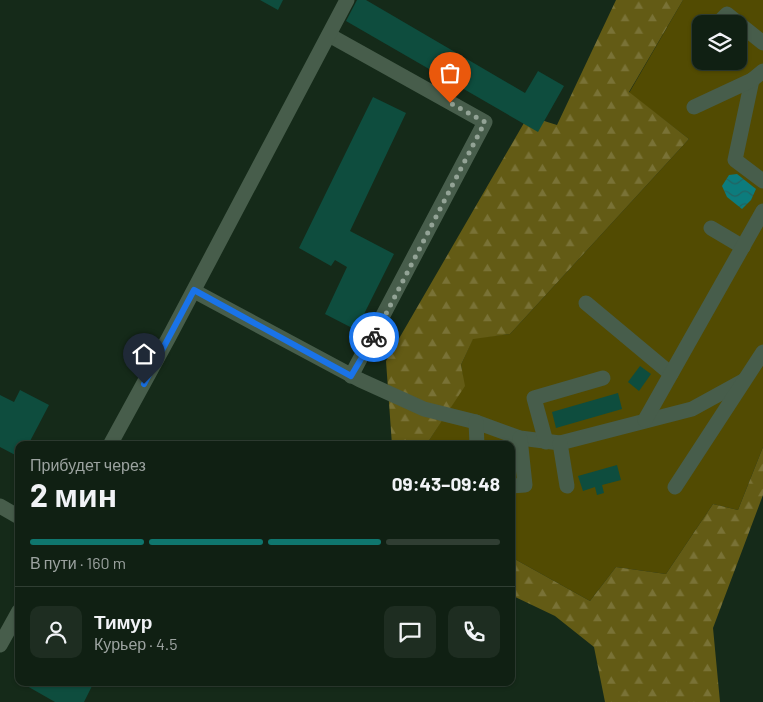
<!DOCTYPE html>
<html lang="ru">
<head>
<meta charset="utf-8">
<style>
  body { margin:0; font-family:Barlow,sans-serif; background:#1e2d21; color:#f1f3f6; height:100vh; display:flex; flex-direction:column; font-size:19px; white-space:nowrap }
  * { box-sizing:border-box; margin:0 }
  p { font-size:16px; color:#9ca3a0 }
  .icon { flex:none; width:28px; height:28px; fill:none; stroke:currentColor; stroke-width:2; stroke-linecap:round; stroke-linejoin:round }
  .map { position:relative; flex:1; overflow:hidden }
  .drawer { position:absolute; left:15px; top:441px; width:500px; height:245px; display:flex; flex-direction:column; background:#102013; border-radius:10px; box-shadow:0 1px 4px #0004,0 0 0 1px #303e33 }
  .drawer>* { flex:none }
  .buttons { position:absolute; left:692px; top:15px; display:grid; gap:10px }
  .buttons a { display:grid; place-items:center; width:55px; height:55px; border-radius:10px; background:#102013; box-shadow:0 1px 4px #0004,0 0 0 1px #303e33; font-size:25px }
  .pin { position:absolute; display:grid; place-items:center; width:42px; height:42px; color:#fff; margin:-51px -21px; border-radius:50% 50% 50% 0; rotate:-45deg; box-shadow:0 0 5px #0007 }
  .pin .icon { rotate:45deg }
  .courier { position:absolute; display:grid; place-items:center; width:50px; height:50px; margin:-25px; border:4px solid #1a73e8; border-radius:50%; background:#fff; color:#222; box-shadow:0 1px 6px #0007 }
  .headline em { font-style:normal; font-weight:700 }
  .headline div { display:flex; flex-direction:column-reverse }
  .headline { display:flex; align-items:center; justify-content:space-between; height:85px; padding:0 15px }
  h1 { font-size:32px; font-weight:700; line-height:38px }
  .bar { display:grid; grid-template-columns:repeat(4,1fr); gap:8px 5px; align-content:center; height:60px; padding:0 15px }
  .bar i { height:6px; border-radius:4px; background:#303e33 }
  .bar .active { background:#0f766e }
  .bar p { grid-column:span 4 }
  .line { display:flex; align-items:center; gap:12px; padding:0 15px; border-top:1px solid #303e33 }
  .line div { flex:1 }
  .round { display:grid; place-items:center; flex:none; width:52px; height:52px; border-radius:10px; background:#1e2d21 }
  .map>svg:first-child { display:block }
  .green { fill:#524b02; fill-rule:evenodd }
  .forest { fill:url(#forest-firs) }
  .water { fill:url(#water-waves) }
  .building { fill:#0e4d3e }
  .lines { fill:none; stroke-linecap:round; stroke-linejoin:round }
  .minor { stroke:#475d4b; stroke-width:15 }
  .done { stroke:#93a396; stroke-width:5; stroke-dasharray:0 9 }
  .route { stroke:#1a73e8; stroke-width:6 }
</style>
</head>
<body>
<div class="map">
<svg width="763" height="702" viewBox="0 0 763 702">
  <defs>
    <pattern id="forest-firs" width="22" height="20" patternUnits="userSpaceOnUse" patternTransform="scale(1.25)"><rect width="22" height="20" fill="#635b15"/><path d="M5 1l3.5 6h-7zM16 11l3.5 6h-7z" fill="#797236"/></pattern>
    <pattern id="water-waves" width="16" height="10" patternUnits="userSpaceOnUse" patternTransform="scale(1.25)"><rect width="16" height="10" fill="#0c7c7d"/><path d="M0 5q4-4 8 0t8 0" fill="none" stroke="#236362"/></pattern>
  </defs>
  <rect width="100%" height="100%" fill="#152a19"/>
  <path class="green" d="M683,0h80v447l-25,63 -25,-6 -47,70 -50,-7 -26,34 -79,-44v-112h-85l38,-59 -3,-21 12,-27 37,-4 179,-195 -60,-46zM701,24h38v37h-38z"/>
  <g class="forest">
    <path d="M616,0h67l-54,92 60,47 -179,195 -37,5 -12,26 4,21 -39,59h-34l-6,-84 142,-245 29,9z"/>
    <path d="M763,447v48l-50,133 7,74h-115l-11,-55 -39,-31 -44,-21v-38l79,44 26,-34 50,7 47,-70 25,6z"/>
  </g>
  <path class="water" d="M737,174l19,15 -5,11 -9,9 -15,-12 -5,-11 7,-11z"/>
  <g class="building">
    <path d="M260,0h23l-5,10z"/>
    <path d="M357,0h9l159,93 13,-22 26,15 -26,46 -192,-111z"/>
    <path d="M373,97l33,16 -56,118 44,23 -38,76 -31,-16 22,-47 -12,-7 -4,6 -32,-18z"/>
    <path d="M640,366l11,8 -12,17 -11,-9z"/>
    <path d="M20,390l29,15 -21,40h-9v12l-19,-10v-52l14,7z"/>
    <path d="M618,393l4,16 -66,19 -4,-16z"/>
    <path d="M617,465l4,15 -19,5 2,8 -7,2 -2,-8 -12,4 -5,-15z"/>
    <path d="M20,682h74l-10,20h-29z"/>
  </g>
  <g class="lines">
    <g class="minor">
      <path d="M717,24l10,-10 36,29"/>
      <path d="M329,35l156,87 -134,254"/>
      <path d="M700,40l1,-1"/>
      <path d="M752,80l-17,80 28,21"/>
      <path d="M694,107l58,-27 11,-9"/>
      <path d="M711,228l32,19"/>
      <path d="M194,291l166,89 64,29 52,13 44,16 40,5 132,-34 51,-28"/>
      <path d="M586,303l85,71"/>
      <path d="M645,420l118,-209"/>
      <path d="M476,422l1,23"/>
      <path d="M546,442l-12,-44 69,-20"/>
      <path d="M560,443l7,43"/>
      <path d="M110,445l59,-108 178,-337"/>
      <path d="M511,486l14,-1 -5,-47"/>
      <path d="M675,487l88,-135"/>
      <path d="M0,506l19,11"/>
      <path d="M0,645l19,-34"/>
    </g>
  </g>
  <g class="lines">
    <path class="done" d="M374,337l111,-215 -35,-19"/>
    <path class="route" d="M144,384l50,-94 157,86 23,-39"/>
  </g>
</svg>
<div class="buttons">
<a><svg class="icon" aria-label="layers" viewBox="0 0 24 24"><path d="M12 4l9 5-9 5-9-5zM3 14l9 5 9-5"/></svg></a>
</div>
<div class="pin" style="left:450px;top:103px;background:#ea580c"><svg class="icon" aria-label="bag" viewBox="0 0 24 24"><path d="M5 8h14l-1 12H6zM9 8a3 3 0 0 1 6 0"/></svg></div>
<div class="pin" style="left:144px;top:384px;background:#1f2937"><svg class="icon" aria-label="home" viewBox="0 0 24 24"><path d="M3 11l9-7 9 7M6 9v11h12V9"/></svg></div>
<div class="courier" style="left:374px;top:337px"><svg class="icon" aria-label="bike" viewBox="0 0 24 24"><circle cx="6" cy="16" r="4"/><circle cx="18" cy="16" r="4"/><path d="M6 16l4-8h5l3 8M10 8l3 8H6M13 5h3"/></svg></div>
<section class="drawer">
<div class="headline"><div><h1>2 мин</h1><p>Прибудет через</p></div><em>09:43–09:48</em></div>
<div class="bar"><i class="active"></i><i class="active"></i><i class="active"></i><i></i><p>В пути · 160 m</p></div>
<div class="line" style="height:90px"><a class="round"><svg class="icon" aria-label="person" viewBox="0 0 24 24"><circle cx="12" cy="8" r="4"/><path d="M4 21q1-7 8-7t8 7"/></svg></a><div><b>Тимур</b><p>Курьер · 4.5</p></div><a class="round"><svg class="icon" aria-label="chat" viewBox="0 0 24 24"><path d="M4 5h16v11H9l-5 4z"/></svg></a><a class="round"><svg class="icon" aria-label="phone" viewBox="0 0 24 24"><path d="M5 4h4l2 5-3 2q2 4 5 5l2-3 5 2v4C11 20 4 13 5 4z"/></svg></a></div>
</section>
</div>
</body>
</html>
